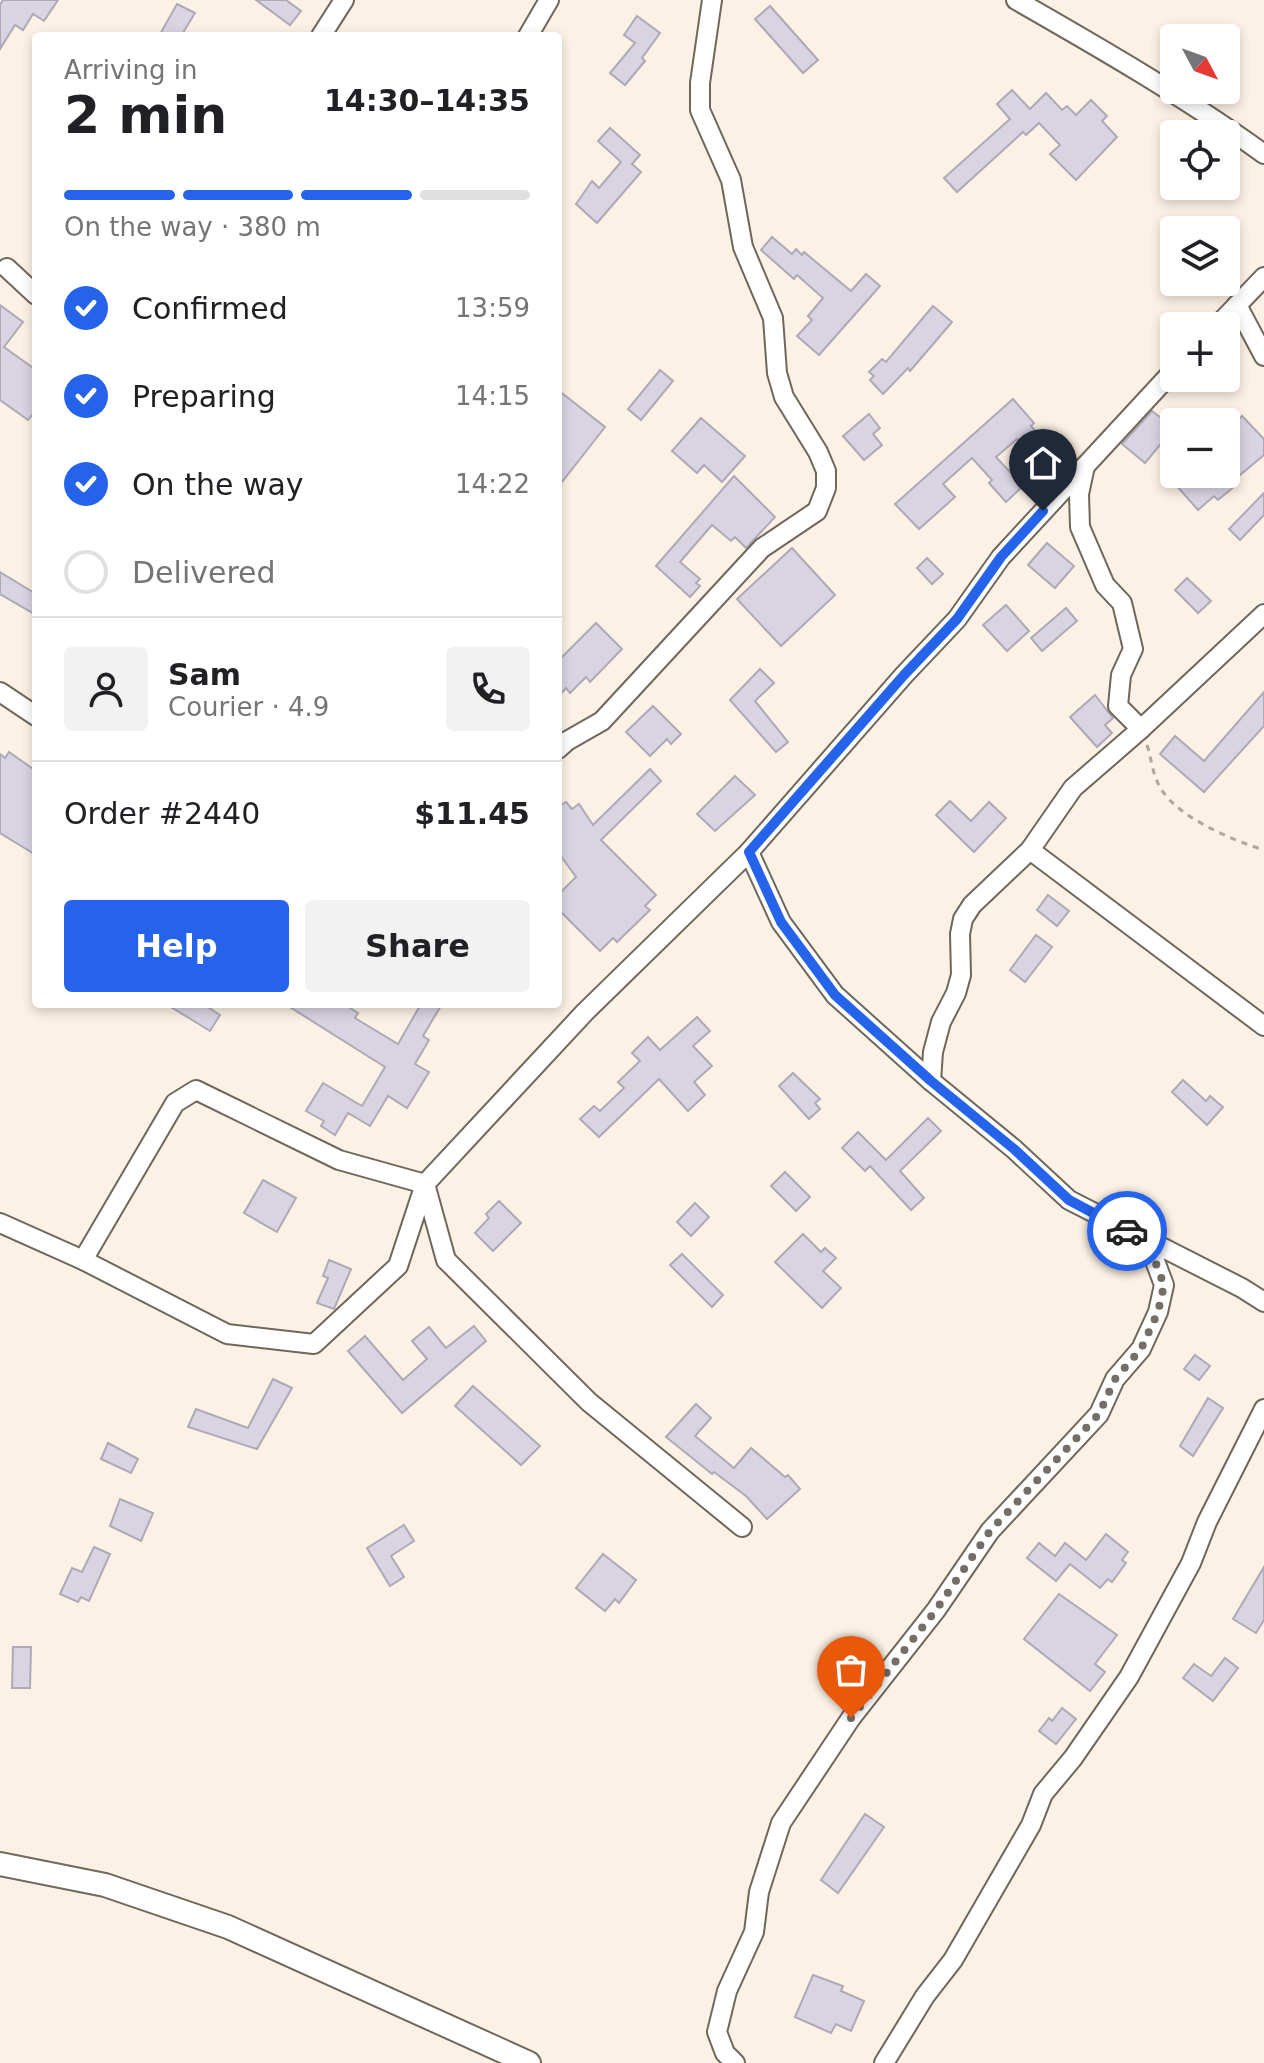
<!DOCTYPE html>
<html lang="en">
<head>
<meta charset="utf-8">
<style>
  body { margin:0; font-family:"DejaVu Sans",sans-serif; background:#f2f2f2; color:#202124; height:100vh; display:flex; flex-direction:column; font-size:30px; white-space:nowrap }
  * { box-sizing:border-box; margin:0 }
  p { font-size:26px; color:#757577 }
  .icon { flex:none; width:44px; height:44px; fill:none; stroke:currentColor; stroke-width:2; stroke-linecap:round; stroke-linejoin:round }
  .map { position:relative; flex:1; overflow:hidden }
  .side { position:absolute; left:32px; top:32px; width:530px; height:976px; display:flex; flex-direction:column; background:#fff; border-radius:8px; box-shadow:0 4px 12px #0003 }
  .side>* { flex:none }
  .needle { width:52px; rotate:131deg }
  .buttons { position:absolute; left:1160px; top:24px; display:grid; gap:16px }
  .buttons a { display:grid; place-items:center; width:80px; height:80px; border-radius:8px; background:#fff; box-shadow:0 4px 12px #0003; font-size:40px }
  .pin { position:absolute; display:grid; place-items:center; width:68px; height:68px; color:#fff; margin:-82px -34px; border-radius:50% 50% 50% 0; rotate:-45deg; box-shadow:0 0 8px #0007 }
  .pin .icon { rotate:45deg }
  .courier { position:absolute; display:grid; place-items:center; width:80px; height:80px; margin:-40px; border:6px solid #2563eb; border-radius:50%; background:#fff; color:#222; box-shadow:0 2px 10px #0007 }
  .headline em { font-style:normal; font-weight:600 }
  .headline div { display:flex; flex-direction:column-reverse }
  .headline { display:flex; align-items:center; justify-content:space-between; height:136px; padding:0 32px }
  h1 { font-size:52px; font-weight:600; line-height:60px }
  .bar { display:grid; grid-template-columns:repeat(4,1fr); gap:12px 8px; align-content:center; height:96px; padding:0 32px }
  .bar i { height:10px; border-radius:6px; background:#e0e0e0 }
  .bar .active { background:#2563eb }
  .bar p { grid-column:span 4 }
  .line { display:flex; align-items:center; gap:20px; padding:0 32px; border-top:2px solid #e0e0e0 }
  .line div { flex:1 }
  .round { display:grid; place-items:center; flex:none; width:84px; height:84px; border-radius:8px; background:#f2f2f2 }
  ol { padding:0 32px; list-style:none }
  li { display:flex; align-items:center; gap:24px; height:88px }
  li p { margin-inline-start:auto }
  li .icon { padding:8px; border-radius:50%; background:#2563eb; color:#fff; stroke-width:4 }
  li:last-child { color:#757577 }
  li i { width:44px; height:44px; border:4px solid #e0e0e0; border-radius:50% }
  .button { display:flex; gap:16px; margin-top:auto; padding:16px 32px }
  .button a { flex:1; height:92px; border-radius:8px; background:#2563eb; color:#fff; font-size:32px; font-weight:600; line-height:92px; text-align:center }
  .button a+a { background:#f2f2f2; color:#202124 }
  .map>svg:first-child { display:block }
  .building { fill:#d9d4e2; stroke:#aea9b7; stroke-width:2 }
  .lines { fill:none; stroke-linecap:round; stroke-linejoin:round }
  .minor-casing { stroke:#70675b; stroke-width:22 }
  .tertiary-casing { stroke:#70675b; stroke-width:26 }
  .path { stroke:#afa79d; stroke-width:3; stroke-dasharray:6 6; stroke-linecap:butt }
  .minor { stroke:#fff; stroke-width:18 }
  .tertiary { stroke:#fff; stroke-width:22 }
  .done { stroke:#746e67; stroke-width:8; stroke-dasharray:0 14.4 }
  .route { stroke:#2563eb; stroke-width:10 }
</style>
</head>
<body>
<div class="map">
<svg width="1264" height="2063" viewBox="0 0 1264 2063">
  <rect width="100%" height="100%" fill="#fbf1e4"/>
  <g class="building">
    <path d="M3,0h55l-14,21 -11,-7 -10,16 -8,-5 -15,24v-44z"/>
    <path d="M256,0h30l15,11 -11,14z"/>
    <path d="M177,4l18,9 -14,23h-22z"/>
    <path d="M770,6l48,54 -15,13 -48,-54z"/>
    <path d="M637,16l23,17 -18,25 3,3 -20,24 -15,-12 25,-30 -11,-8z"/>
    <path d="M1012,90l18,19 16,-16 16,17 5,-4 9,9 15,-15 16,16 -5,5 15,16 -41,43 -26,-26 10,-9 -21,-22 -13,12 -3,-3 -66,60 -13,-14 66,-59 -13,-15z"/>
    <path d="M610,128l30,27 -8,9 9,8 -44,51 -21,-19 16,-23 7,7 22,-26 -23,-21z"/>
    <path d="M772,237l20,17 4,-5 6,6 2,-3 47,39 15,-17 14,12 -61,69 -22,-19 15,-16 -4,-4 15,-18 -26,-23 -3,4 -33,-29z"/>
    <path d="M0,305l23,17 -19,25 32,23v40l-8,10 -28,-20z"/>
    <path d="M933,306l19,16 -42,49 -2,-3 -25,26 -13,-14 4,-4 -5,-4 13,-13 4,3z"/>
    <path d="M660,370l13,11 -32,39 -13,-11z"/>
    <path d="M558,390l47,37 -47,60z"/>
    <path d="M1013,399l21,24 -3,3 5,6 -14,12 -5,-5 -21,18 27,29 -17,16 -17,-19 3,-3 -20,-22 -29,26 12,13 -36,32 -24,-25z"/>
    <path d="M1152,411l22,17 -29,35 -23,-19z"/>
    <path d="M869,414l11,14 -7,6 9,11 -18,15 -21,-24z"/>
    <path d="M1242,416l22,23v16l-31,26 3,4 -18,15 -4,-4 -16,14 -23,-26 12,-10h39v-42z"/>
    <path d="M701,418l44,38 -23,26 -18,-17 -7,8 -25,-22z"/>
    <path d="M734,476l41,41 -29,31 -11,-11 -4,4 -19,-16 -32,37 20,17 -4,4 4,3 -10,11 -34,-31z"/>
    <path d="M1264,493v22l-24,25 -11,-11z"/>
    <path d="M1047,543l27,23 -19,22 -27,-23z"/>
    <path d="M792,548l43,47 -54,51 -44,-47z"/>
    <path d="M927,558l16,16 -11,10 -15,-16z"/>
    <path d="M0,572l36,22v21l-36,-21z"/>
    <path d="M1187,578l24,23 -13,12 -23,-23z"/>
    <path d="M1006,605l23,26 -22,20 -24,-26z"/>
    <path d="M1066,608l11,13 -35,30 -11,-13z"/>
    <path d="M596,623l26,26 -32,33 -4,-5 -16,16 -4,-5 -8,9v-36z"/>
    <path d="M760,669l14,14 -19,18 33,41 -12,10 -46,-52z"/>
    <path d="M1264,692v34l-60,66 -44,-38 15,-18 29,25z"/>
    <path d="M1095,695l18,23 -8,7 7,8 -15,14 -27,-30z"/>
    <path d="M653,706l28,28 -10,10 -4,-5 -17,17 -24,-24z"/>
    <path d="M9,752l27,19v84l-36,-22v-79l5,4z"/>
    <path d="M650,769l11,12 -60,59 55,55 -11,11 5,4 -33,32 -4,-4 -13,13 -42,-42v-14l18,-18 -18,-25v-45l8,-5 6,7 7,-5 14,21z"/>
    <path d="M735,776l20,19 -40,36 -18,-17z"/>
    <path d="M950,801l21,20 18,-19 17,16 -32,34 -38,-37z"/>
    <path d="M1048,895l21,16 -12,15 -20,-16z"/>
    <path d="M1036,935l16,12 -27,35 -15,-12z"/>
    <path d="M166,1004h37l17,11 -10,16z"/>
    <path d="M285,1004h59l14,9 -3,5 43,26 23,-40h21l-19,32 6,4 -14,24 14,8 -22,36 -19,-12 -18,30 -22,-13 -13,22 -14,-9 3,-5 -18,-10 17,-28 39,23 23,-39z"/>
    <path d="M697,1017l13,14 -17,15 19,20 -18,16 11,13 -17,16 -29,-32 -60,58 -19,-18 14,-13 6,5 24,-23 -6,-6 22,-21 -8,-8 16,-16 12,13z"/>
    <path d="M793,1073l27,26 -5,4 5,6 -11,10 -30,-33z"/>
    <path d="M1183,1080l23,21 4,-5 13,11 -16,18 -35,-33z"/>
    <path d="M928,1118l13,13 -41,40 24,27 -13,12 -41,-44 -5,5 -23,-23 16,-16 28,28z"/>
    <path d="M785,1172l25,25 -14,14 -25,-25z"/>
    <path d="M263,1180l33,18 -19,34 -33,-19z"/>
    <path d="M499,1201l22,22 -28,28 -18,-18 14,-15 -3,-4z"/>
    <path d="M695,1203l14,14 -18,19 -14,-14z"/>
    <path d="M803,1234l18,18 4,-4 11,10 -13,13 18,17 -19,20 -47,-46z"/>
    <path d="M682,1254l41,41 -11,12 -42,-42z"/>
    <path d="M329,1260l22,9 -17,40 -17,-6 11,-25 -5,-2z"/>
    <path d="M474,1326l12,15 -84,72 -54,-62 17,-15 38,44 24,-21 -15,-18 17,-14 17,21z"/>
    <path d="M1195,1355l15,11 -11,14 -15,-11z"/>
    <path d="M273,1379l19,9 -35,61 -69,-22 8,-18 52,19z"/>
    <path d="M473,1386l67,60 -19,19 -66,-59z"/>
    <path d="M1208,1398l15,10 -30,48 -13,-10z"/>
    <path d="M696,1404l15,14 -16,18 39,32 17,-20 34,29 3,-2 12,14 -33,30 -21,-23 -32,-24 -2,2 -46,-37z"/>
    <path d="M108,1443l30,16 -7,14 -30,-14z"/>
    <path d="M120,1499l33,14 -12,28 -31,-15z"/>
    <path d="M404,1525l10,16 -23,15 13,21 -14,9 -23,-38z"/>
    <path d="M1106,1534l22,18 -6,8 4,3 -14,19 -4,-3 -8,9 -30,-24 -14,17 -29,-23 12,-15 16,13 10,-13 21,17z"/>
    <path d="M94,1547l16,7 -21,47 -8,-4 -3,5 -18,-8 12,-26 10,4z"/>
    <path d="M603,1554l33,26 -17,23 -4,-4 -10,12 -29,-23z"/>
    <path d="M1264,1567v53l-8,13 -23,-14z"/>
    <path d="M1059,1594l58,41 -22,29 10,8 -15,19 -66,-52z"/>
    <path d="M13,1647h18l-1,41h-18z"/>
    <path d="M1225,1658l13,10 -25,33 -30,-23 11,-14 17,12z"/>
    <path d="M1062,1708l14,11 -20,25 -17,-13 10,-13 3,3z"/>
    <path d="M865,1814l19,13 -46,66 -17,-13z"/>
    <path d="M813,1975l30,11 -2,5 23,10 -13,30 -15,-7 -5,9 -36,-16z"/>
  </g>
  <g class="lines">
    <defs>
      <g id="minor">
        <path d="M1016,0c84,48 169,97 248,154"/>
        <path d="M321,36l23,-36"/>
        <path d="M528,36l21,-36"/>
        <path d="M7,268l29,27"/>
        <path d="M1237,305l27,51"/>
        <path d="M1217,326l47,-49"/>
        <path d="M1085,466l-6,28 1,33 25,58 17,18 11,46 -12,26 -3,31 23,23"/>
        <path d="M0,692l36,24"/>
        <path d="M558,749l9,-8 35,-20 160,-173 55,-37 9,-23v-17l-8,-19 -34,-55 -7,-24 -4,-55 -30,-71 -12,-67 -31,-70v-27l12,-83"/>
        <path d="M1030,850l234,176"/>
        <path d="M749,852l32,70 54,73 96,86 83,68 55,51 173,88 22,14"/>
        <path d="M931,1081l2,-29 8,-30 15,-29 5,-18 -1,-41 3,-15 9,-14 58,-55 43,-62 68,-59 123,-115"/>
        <path d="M0,1223l83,37 144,74 87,10 84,-78 27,-82 160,-172 164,-160 155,-177 53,-56 44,-62 173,-187"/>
        <path d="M83,1260l92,-157 21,-13 143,70 86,24 21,76 143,142 153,125"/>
        <path d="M735,2063l-10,-10 -8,-21 10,-41 27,-59 5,-40 22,-69 70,-105 85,-108 54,-79 109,-117 16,-35 26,-30 17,-37 6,-27 -9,-24 -12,-22"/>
        <path d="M884,2063l41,-67 28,-36 78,-135 12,-31 30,-36 56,-81 62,-114 16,-41 57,-113"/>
      </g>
      <path id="tertiary" d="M0,1864l105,21 123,42 301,136"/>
    </defs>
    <use href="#minor" class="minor-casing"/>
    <use href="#tertiary" class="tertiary-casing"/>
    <path class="path" d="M1147,745c4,12 5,25 10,36 13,34 75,59 107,69"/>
    <use href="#minor" class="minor"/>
    <use href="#tertiary" class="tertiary"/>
  </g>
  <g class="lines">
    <path class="done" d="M851,1718l85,-108 54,-79 109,-117 16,-35 26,-30 17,-37 6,-27 -9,-24 -12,-22 -16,-8"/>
    <path class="route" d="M1043,511l-42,46 -44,62 -53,56 -155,177 32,70 54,73 96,86 83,68 55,51 58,31"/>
  </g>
</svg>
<div class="buttons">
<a><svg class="needle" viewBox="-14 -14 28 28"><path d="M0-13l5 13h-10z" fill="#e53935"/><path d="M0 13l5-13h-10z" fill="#757577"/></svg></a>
<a><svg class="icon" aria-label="locate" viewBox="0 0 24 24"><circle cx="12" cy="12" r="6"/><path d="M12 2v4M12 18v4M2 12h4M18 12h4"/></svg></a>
<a><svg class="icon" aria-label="layers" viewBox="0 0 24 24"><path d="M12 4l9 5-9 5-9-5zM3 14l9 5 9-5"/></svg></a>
<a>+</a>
<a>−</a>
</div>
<div class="pin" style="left:851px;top:1718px;background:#ea580c"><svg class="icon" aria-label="bag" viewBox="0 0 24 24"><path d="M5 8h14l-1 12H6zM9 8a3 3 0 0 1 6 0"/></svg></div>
<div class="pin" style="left:1043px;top:511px;background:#1f2937"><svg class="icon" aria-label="home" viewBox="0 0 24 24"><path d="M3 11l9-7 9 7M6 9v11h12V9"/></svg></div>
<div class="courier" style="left:1127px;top:1231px"><svg class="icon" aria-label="car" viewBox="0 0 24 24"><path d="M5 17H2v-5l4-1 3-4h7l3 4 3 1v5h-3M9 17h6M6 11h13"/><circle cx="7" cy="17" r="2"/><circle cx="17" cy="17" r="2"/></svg></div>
<section class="side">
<div class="headline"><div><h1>2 min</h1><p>Arriving in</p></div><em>14:30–14:35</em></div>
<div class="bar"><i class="active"></i><i class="active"></i><i class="active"></i><i></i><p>On the way · 380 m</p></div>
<ol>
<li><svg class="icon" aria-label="check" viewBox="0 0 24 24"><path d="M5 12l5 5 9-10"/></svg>Confirmed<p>13:59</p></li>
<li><svg class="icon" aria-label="check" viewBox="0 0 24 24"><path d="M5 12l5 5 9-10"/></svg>Preparing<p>14:15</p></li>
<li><svg class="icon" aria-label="check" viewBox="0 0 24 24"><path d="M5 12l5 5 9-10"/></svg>On the way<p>14:22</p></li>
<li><i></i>Delivered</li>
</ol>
<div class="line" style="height:144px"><a class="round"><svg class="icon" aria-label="person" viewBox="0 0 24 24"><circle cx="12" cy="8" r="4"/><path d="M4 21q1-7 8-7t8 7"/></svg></a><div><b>Sam</b><p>Courier · 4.9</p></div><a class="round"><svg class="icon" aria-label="phone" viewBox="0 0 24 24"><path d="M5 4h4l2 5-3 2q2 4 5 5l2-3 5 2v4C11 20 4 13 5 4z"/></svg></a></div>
<div class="line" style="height:104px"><div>Order #2440</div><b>$11.45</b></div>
<div class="button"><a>Help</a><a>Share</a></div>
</section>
</div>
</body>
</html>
